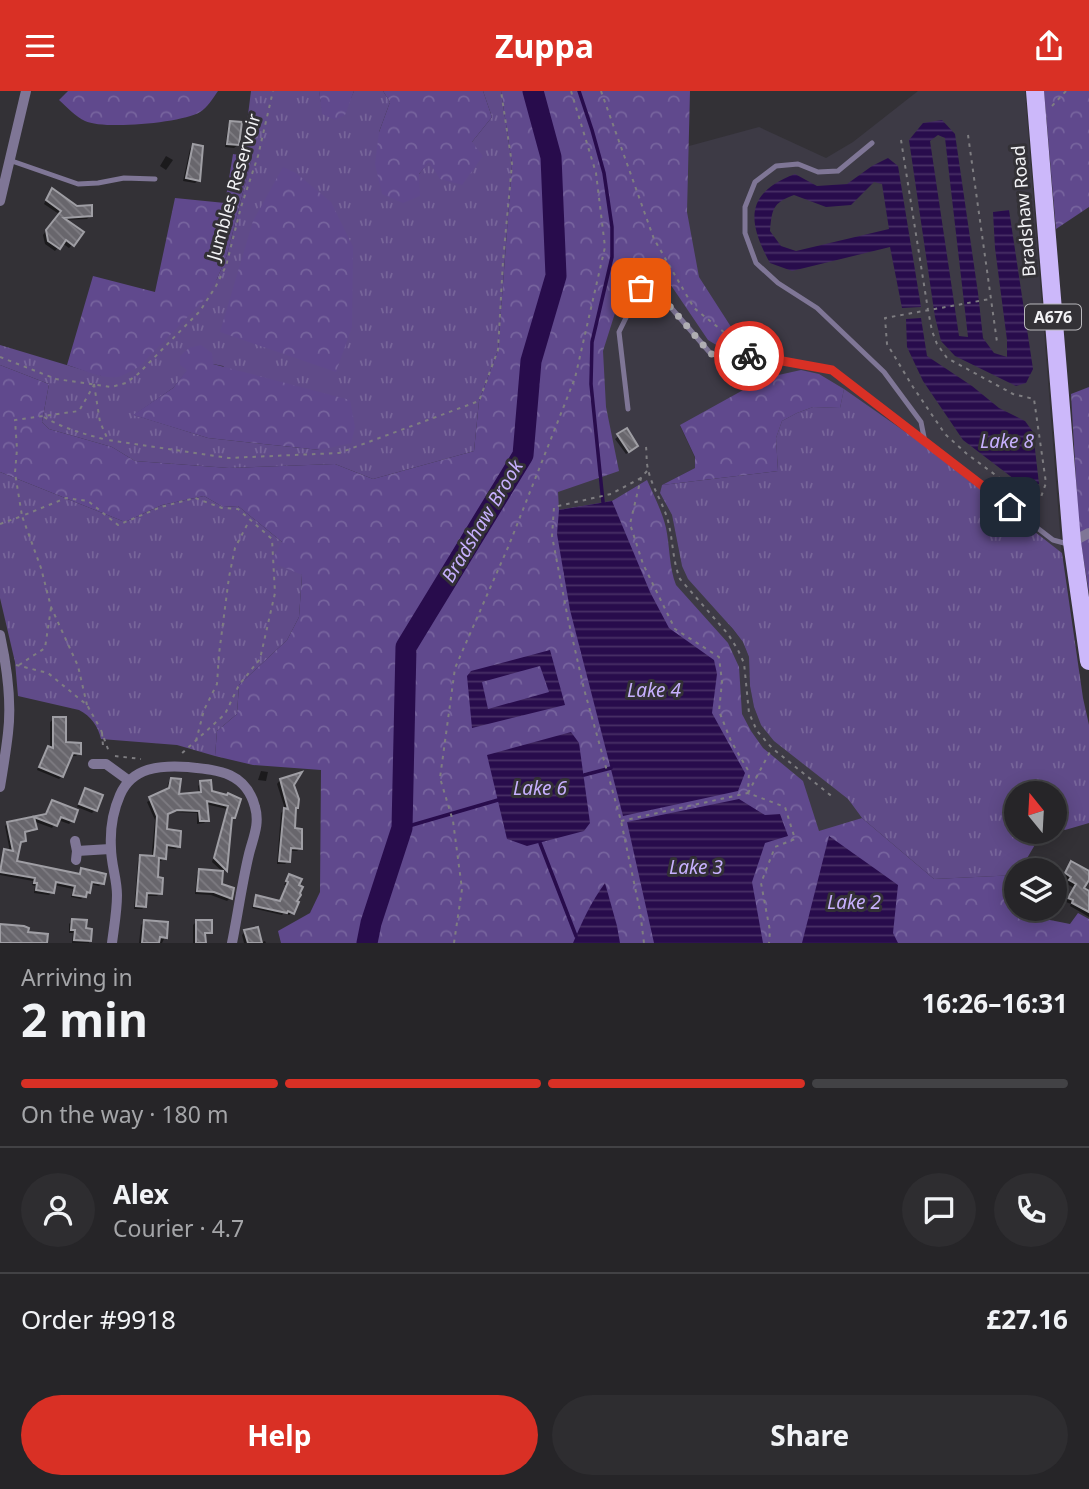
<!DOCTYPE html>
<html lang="en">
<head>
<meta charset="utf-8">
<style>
  body { margin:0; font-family:"Noto Sans",sans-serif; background:#2e2d30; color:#f1f3f6; height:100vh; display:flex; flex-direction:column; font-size:26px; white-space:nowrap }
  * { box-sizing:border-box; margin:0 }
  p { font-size:23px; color:#a4a5a8 }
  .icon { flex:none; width:38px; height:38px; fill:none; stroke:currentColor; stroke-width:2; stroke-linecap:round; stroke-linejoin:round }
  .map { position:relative; height:852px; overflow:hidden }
  .drawer { display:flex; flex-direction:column; background:#262528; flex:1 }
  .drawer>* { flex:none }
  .needle { width:46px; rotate:342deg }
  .fabs { position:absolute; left:1004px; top:690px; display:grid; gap:14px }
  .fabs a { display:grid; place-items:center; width:63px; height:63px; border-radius:50%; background:#262528; box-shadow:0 4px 18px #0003,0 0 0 2px #424245; font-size:35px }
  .pin { position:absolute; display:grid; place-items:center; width:60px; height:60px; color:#fff; margin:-30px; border-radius:14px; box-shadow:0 4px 10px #0006 }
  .courier { position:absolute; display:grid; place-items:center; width:70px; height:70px; margin:-35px; border:5px solid #d93025; border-radius:50%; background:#fff; color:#222; box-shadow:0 2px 9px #0007 }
  .headline em { font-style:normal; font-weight:700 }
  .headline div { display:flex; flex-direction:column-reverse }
  .headline { display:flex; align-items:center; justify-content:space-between; height:119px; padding:0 21px }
  h1 { font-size:46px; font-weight:700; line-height:52px }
  .bar { display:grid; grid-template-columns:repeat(4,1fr); gap:10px 7px; align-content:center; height:84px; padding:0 21px }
  .bar i { height:9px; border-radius:5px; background:#424245 }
  .bar .active { background:#d93025 }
  .bar p { grid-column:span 4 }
  .line { display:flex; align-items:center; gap:18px; padding:0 21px; border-top:2px solid #424245 }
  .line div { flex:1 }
  .round { display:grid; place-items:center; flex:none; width:74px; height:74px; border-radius:37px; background:#2e2d30 }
  .cta { display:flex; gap:14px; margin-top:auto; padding:14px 21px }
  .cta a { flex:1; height:80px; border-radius:42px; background:#d93025; color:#fff; font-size:28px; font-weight:700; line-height:80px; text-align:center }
  .cta a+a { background:#2e2d30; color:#f1f3f6 }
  header { display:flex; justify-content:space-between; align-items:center; height:91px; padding:0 21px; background:#d93025; color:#fff; font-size:32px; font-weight:700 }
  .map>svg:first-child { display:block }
  .built { fill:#3d3a45 }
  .grass { fill:url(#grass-tufts); fill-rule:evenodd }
  .forest { fill:url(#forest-crowns) }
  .water { fill:url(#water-rules); fill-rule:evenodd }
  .shadow { fill:#0007 }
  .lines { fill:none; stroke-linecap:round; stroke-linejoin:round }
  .stream { stroke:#280c4c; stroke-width:3.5 }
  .river { stroke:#280c4c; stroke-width:21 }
  .building { fill:url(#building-back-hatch); stroke:#9f9ea4; stroke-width:2 }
  .path { stroke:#7e7d81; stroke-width:2; stroke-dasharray:3.5 5; stroke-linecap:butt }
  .service { stroke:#7f7696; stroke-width:5 }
  .minor { stroke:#7f7696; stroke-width:10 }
  .primary { stroke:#ccb8fa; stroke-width:18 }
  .done { stroke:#afaeb2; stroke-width:7; stroke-dasharray:0 12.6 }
  .route { stroke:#d93025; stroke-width:9 }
  .labels { text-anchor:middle; stroke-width:6; stroke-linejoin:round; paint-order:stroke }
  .shield { fill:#333136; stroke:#b9b8bc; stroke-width:2 }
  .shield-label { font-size:16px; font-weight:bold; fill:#f2f2f5 }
  .street-label { font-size:18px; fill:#f2f2f5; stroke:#333136 }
  .water-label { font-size:19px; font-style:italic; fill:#c7b0fe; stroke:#333136 }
</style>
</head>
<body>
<header><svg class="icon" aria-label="menu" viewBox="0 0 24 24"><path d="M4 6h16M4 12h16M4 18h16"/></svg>Zuppa<svg class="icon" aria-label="share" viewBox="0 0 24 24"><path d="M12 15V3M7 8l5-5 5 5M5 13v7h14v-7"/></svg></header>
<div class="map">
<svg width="1089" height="852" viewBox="0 0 1089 852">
  <defs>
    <pattern id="grass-tufts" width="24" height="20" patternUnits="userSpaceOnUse" patternTransform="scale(1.75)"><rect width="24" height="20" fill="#604b89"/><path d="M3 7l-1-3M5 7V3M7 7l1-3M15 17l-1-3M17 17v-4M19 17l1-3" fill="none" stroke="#77659a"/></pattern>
    <pattern id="forest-crowns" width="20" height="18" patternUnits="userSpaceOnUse" patternTransform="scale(1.75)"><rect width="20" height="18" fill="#60498d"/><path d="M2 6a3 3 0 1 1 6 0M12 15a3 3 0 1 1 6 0" fill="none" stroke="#77649e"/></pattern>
    <pattern id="water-rules" width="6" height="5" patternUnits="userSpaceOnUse" patternTransform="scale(1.75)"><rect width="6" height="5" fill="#280c4c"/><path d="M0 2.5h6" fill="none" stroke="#483066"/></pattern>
    <pattern id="building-back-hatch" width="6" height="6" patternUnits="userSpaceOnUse" patternTransform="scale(1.75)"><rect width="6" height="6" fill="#68666c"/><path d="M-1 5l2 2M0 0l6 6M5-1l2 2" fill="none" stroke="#7e7c82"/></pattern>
  </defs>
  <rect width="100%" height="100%" fill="#333136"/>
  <path class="built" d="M918,0h107l37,466 -382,-131 15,32v10l-33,17 -2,8 12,22 10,51 61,76 6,15 1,29 4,21 7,18 87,74 14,19 -350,125 5,-399 95,-300 77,-98 70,-19 67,31 27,-16z"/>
  <g class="grass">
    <path d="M251,0h68l4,23 28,-16 3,-7h29l7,11 -11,30 40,42 10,-13 43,-19 20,-25 -9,-26h18l11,73 -14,186 -19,51 -5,50 -101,28 -38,-15 -106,4 -94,-7 -23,-14 -63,-18 -7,-7 7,-38 -49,-19v-20l103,31 114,-97 10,-24 25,-98 -9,-2zM213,273l10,2 97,84 -112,-12 -74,-23 39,-27 15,-18z"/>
    <path d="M844,298l73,51 145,113 21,145 6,27v98l-24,7 -10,-5v-32h-38v38h26l-17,29 2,10h-11v5l-83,4 -72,-61 -14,-19 -74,-58 -13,-16 -7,-18 -4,-21 -1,-29 -6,-15 -10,-13 -45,-50 -6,-13 -10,-51 -12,-22 2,-8 116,-14 -2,-33 6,-17 15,-8 16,-6 27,1z"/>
    <path d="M0,381l125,50 37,-17 42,-9 19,11 15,-1 44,36 20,33 -3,42 -12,23 -48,45 -2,29 -20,17 -2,25 -38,-11 -76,-6c-3,-13 -10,-23 -22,-29l-61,-14 -3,-34 -15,-64z"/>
  </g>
  <g class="forest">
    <path d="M68,0h150c-5,7 -11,17 -18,21 -18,11 -96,18 -115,9 -9,-4 -18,-14 -26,-21z"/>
    <path d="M319,0h35l-9,24 -10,5 -13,-6z"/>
    <path d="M383,0h100l9,26 -20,25 11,14 -21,29 -22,-6 -11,-17 -10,12 1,22 -17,7 -21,-9 -7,-30 4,-32 11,-30z"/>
    <path d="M501,0h189l-3,121 12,65 43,67 -24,2 -10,-6 -48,-71 -12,-3 -21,9 -24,76 3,56 13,64 -61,21 1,18 53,-9 35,-21c7,16 15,31 19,48 4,19 3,39 10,57l52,58 11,24 3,47 9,17 12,17 40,33 16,50 43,-13 72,61 83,-4v33h21l2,10 30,6 8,-11 11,6v24h-808l-3,-12 32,-18 10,-21 1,-122 -68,-5 -38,-9 2,-25 20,-17 2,-29 48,-45 12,-23 3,-42 -31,-13 11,-20 -44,-36 -15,1 -19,-11 -42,9 -37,17 -125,-50v-107l49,19 -7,38 7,7 63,18 23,14 94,7 106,-4 38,15 101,-28 5,-50 19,-51 14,-186z"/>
    <path d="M1044,0h45v116l-33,22z"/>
    <path d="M233,63l19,3 -25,98 -10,24 -14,22 -64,66c-7,3 -14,8 -21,10 -17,2 -35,-7 -51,-12l26,-89 62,16 20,-94 50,5z"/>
    <path d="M283,76l13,6 35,29 22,45 -1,80 -16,45 -116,-40 33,-111z"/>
    <path d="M201,254l11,8 1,11 137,36 5,27 -4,16 -31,7 -112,-12 -75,-23 40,-27 14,-18 -7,-5v-9l9,-8z"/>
    <path d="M801,279l18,4 25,15 -4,19 -27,-1 -16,6 -15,8 -6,17 2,33 -116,14 33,-17v-11l-15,-32 85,-47z"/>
    <path d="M1089,296v206l-10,-62 -8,-137z"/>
  </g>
  <g class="water">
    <path d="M942,29l13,14 23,159 5,45 11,15 13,4v-17l-12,-92 -2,-36 16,-2 24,159 -7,14 -10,3 -61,-30 -14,-15 -6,-24 -26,-177 14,-17zM938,44l7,3 23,199 -9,-1 -29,-195z"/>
    <path d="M888,67l10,8 23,141 -19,1 -12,-61 -98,24 -22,-8c-23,-42 -25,-70 25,-89l22,12 30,-2 25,-18zM874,91l8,2 7,45 -93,22 -15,-5 -11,-15c2,-21 2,-28 24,-36l32,12 25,-2z"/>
    <path d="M921,227l6,38 45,30 27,22 26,13 8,11 6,52 -17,1 -59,-45 -40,-59 -16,-34 -1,-28z"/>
    <path d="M612,410l38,91 19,36 45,32 3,14 -5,39 33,60 -7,18 -115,25 -53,-206 -13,-76 2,-24z"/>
    <path d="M550,559l15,55 -93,23 -5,-52 4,-5zM540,575l9,26 -61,17 -6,-27z"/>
    <path d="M571,641l8,11 11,80 -6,8 -57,15 -20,-7 -20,-84z"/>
    <path d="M739,708l26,16 15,-1 8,22 -23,7 -13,39 11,61h-109l-27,-121z"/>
    <path d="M829,745l69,49 -5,48 5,10h-96z"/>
    <path d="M605,792l12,43 3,17h-47c9,-21 18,-41 32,-60z"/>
  </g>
  <g class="shadow">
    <path d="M231,32l7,22 -4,3 -9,-1 3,-21z"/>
    <path d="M194,55l5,34 -4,3 -12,-2 7,-32z"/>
    <path d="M166,65l7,4 -7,10 -6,-4z"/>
    <path d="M49,103l41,22 -3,3 -23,1 9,24 -4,4 -7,-5 -7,8 -10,-7 -2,-9 16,-21 -15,-10z"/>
    <path d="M626,339l7,19 -7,5 -11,-15z"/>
    <path d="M54,628l10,25 15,9 -3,3h-6l-8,20 -3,3 -22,-9 8,-19 3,-3 2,1v-27z"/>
    <path d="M261,680l7,1 -2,9 -8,-1z"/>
    <path d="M171,689l6,16 22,-2 -1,-8 3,-3 9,10 17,4 7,20 -4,4 -5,49 -2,2 -11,-10 15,-53 -22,-5 2,16 -3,3 -7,1v-11l-25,-1 -6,3 -1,16 13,15 -2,3 -11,-1 -1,10 -3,3h-4l-1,18 4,14 -3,3h-12v10l-3,3h-8l4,-49 3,-3 11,1v-7l3,-31 -8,-18 20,-12 1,-7z"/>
    <path d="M280,689l12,5 2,24 -1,21 7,18 -3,3h-8l-1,10 -3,3h-8l4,-51 4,-4 -8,-25z"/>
    <path d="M86,699l9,20 -3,3 -15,-6 6,-13z"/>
    <path d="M52,711l20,19 -3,3 -11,-4 -6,8 -19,-7 2,7 -3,4 -9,1 2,7 -7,4 -3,19 63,12 4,-5 20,13 -3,3 -9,-2 -2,8 -7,7 -10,-2 2,-8 -19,-4 -2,7 -3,3 -15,-2 1,-7 -3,-1 1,-4 -33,-6 2,-21 3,-3 5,1 -5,-26 3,-3 37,-7 4,-11z"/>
    <path d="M1071,773l18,9 -7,16 7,4v24l-19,-11 1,-2 -5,-2 8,-14 -7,-4 2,-4 -6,-3z"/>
    <path d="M199,780l21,14 10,13 -3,3 -16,-6 -16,-1 2,-20z"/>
    <path d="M290,785l2,37 -3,2 -5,-2 -2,2 -30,-7 2,-8 3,-3 22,5 7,-17h-2z"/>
    <path d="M73,829l11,10h6l-1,13h-17l1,-10h-4v-9z"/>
    <path d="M144,831l21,15 -3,6h-23l2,-18z"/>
    <path d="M196,831l14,10 -5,3 1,8h-13v-18z"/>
    <path d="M245,841l15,11 5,-2 1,2h-22l-2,-8z"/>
  </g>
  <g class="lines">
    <g class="stream">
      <path d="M579,0l13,39 12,43 8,54v30l-20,85 -1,42 12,118"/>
      <path d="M584,684l27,-7"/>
      <path d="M402,737l96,-28"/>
      <path d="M540,752l36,93"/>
    </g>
    <path class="river" d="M367,852l4,-20 31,-95 4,-181 117,-192 8,-94 25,-85 -5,-119 -18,-66"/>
  </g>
  <g class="building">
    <path d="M230,30l12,1 -3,23 -12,-1z"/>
    <path d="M193,53l10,2 -3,35 -14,-3z"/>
    <path d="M52,97l25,18 15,-1v11l-28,2 20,14 -10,14 -8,-6 -6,9 -12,-8 -2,-11 15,-19 -15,-11z"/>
    <path d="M627,337l11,18 -9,6 -12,-18z"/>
    <path d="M53,626h13v25l15,1v11l-8,-1 -10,24 -24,-10 9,-21 5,2z"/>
    <path d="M302,681l-8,13 5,14 -1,9h-2l-1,20 7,1v20l-11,-1 -1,14 -11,-1 5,-53 4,1 -8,-30z"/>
    <path d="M171,687l10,1 -2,15 22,-2 -1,-11 11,-1 1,11 15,4 1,-2 13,6 -6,19h-3l-5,53 -13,-13 14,-52 -21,-5 2,20h-9l-1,-10 -22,-1 -9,4 -1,15 14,2 -1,16 -13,-2 -1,14 -7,-1 -1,19 5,1 -1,16 -15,-1 -1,14 -10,-1 4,-51 14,1 1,-9 2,-31 -8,-19 20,-9z"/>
    <path d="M85,697l18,7 -6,16 -18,-7z"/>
    <path d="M52,709l26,10 -4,12 -13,-5 -4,9 -23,-9 3,12 -12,3 1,9 -5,1 -4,19 63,13 1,-6 25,6 -2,10 -12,-2 -2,11 -3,-1 -1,5 -13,-2 2,-9 -19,-4 -2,11 -18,-3 1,-7h-3l1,-5 -35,-6 4,-23 9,2 -6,-29 39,-8z"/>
    <path d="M1071,770l18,10v9l-5,8 5,3v21l-17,-9 1,-3 -5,-2 8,-14 -7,-4 2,-3 -6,-4z"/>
    <path d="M199,778l24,2 -1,13 12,4 -2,11 -18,-7 -17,-1z"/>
    <path d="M289,783l13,5 -3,6 4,2 -3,6 1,2 -4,6 2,1 -5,12 -6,-3 -1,2 -33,-7 2,-11 24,6 8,-19 -2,-1z"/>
    <path d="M72,828l15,1 -1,8 6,1 -1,12 -17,-1 1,-10h-4z"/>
    <path d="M144,829l24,2 -1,16 -7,-1 -1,6h-17z"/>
    <path d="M196,829h16v13h-7l1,10h-10z"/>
    <path d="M0,833l24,2 5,2 -1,4 20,2 -1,9h-47z"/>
    <path d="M258,836l4,16h-14l-4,-13z"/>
  </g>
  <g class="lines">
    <g class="path">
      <path d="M601,0l53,148 40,69 36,29 8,10"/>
      <path d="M1052,15l14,-15"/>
      <path d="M968,44l29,207"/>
      <path d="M901,49l27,170 4,21 5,13 10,14 66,36 21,5 12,84 -5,14 -13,2 -61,-45 -22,-20 -32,-47 -26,-43 -2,-26 105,-19"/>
      <path d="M0,266l56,22 55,8 15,-4 12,-9 62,-63 16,-25 10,-20 15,-59 17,-51 15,-65"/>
      <path d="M94,293l6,38 8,18 120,18 111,-5 140,-52 19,-51 5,-89 9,-97 -11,-73"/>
      <path d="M44,326c20,12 41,17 63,23"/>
      <path d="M646,356c1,7 0,15 2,22 4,20 17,36 21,56 4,18 4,37 11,54l48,55 10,16 6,13 5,50 8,18 15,17 62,50"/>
      <path d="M647,380l-6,7 -11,46 13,40 32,65 44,28 3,25 -3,29 12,30 18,31 -1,21"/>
      <path d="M641,387l-30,16 -57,13 -2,29 16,83 16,70 37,132 19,90 4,32"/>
      <path d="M0,433l22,-8 -7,-43 2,-24 -2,-29 64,-9 15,-26"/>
      <path d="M16,574l32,8 39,32 13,23"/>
      <path d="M19,574l26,-17 6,-40"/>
      <path d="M87,614l-9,-39 -27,-59 -10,-39 -19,-52 44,-18 22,3 30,24 43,-18 34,-9 27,10 16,1 34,30 3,54 -15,66 -21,26 -14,29 -45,41"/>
      <path d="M101,639l8,22"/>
      <path d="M102,642l1,13 -1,3"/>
      <path d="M196,650l8,-31 13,-26 2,-30 10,-77 6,-29 14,-27"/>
      <path d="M115,665l26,3"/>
      <path d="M748,702l24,-45"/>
      <path d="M621,730l127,-28 37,14 10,32 -20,8 -14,36 9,48 -1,12"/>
      <path d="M454,852l8,-54 -9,-68 -13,-43 15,-110 54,-123 66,-167 30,-131 -9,-74 -25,-82"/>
    </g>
    <g class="service">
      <path d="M872,52l-34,28 -20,1 -20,-8 -22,2 -21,16 -10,25v26l11,30 22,20 39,25 67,64 37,50 4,20"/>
      <path d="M9,69l69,24 20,-1 26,-5 31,1"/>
      <path d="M628,318l-9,-77 22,-45 13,1 57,66 56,4 65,12 221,170 11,3h5"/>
    </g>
    <g class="minor">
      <path d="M0,110l26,-110"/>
      <path d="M1072,451l17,-9"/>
      <path d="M0,544c7,32 12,65 8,98 -2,18 -5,36 -8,54"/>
      <path d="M93,673h13l22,16"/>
      <path d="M75,750l2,10 -1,9"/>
      <path d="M77,760l33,-2"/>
      <path d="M112,852c2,-16 5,-32 5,-48 0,-16 -6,-31 -6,-47 -1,-17 2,-37 9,-53 12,-28 40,-30 68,-28 30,3 58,5 67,40 5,17 -2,31 -6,47 -7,29 -11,59 -17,89"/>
    </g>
    <path class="primary" d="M1035,0l37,451 17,119"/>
  </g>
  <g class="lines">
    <path class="done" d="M641,197h13l57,66 38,2"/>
    <path class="route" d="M749,265l17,2 66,12 178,137"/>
  </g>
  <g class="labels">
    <rect class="shield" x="1025" y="213.5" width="56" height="25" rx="5"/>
    <g class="shield-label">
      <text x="1053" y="232">A676</text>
    </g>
    <g class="street-label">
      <text transform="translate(234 96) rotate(-74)" y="6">Jumbles Reservoir</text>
      <text transform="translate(1024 120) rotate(-95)" y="6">Bradshaw Road</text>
    </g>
    <g class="water-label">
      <text x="1007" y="357">Lake 8</text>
      <text transform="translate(482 430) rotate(-59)" y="7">Bradshaw Brook</text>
      <text x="654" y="606">Lake 4</text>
      <text x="540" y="704">Lake 6</text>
      <text x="696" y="783">Lake 3</text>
      <text x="854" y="818">Lake 2</text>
    </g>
  </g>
</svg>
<div class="fabs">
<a><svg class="needle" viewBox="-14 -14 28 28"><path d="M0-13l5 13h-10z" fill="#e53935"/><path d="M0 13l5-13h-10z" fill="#a4a5a8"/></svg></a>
<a><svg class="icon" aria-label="layers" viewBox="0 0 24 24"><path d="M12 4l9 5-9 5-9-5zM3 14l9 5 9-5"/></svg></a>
</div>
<div class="pin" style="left:641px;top:197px;background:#ea580c"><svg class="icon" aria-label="bag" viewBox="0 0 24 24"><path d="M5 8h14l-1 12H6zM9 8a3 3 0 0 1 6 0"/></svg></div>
<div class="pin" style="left:1010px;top:416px;background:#1f2937"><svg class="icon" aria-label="home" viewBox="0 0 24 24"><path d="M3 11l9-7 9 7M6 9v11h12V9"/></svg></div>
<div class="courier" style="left:749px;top:265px"><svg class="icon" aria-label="bike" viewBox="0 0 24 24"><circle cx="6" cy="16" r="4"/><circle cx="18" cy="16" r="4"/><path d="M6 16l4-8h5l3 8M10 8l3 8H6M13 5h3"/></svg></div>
</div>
<section class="drawer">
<div class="headline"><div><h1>2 min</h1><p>Arriving in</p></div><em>16:26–16:31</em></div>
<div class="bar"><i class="active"></i><i class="active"></i><i class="active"></i><i></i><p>On the way · 180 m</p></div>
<div class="line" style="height:126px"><a class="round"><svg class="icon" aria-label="person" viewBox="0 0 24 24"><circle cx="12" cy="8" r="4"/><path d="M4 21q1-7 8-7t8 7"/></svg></a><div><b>Alex</b><p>Courier · 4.7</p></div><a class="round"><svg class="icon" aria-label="chat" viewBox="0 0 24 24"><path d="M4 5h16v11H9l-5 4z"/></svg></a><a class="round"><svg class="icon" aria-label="phone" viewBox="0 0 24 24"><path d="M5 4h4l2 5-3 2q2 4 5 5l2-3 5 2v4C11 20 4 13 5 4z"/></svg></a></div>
<div class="line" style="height:91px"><div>Order #9918</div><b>£27.16</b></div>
<div class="cta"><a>Help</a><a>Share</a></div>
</section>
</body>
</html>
